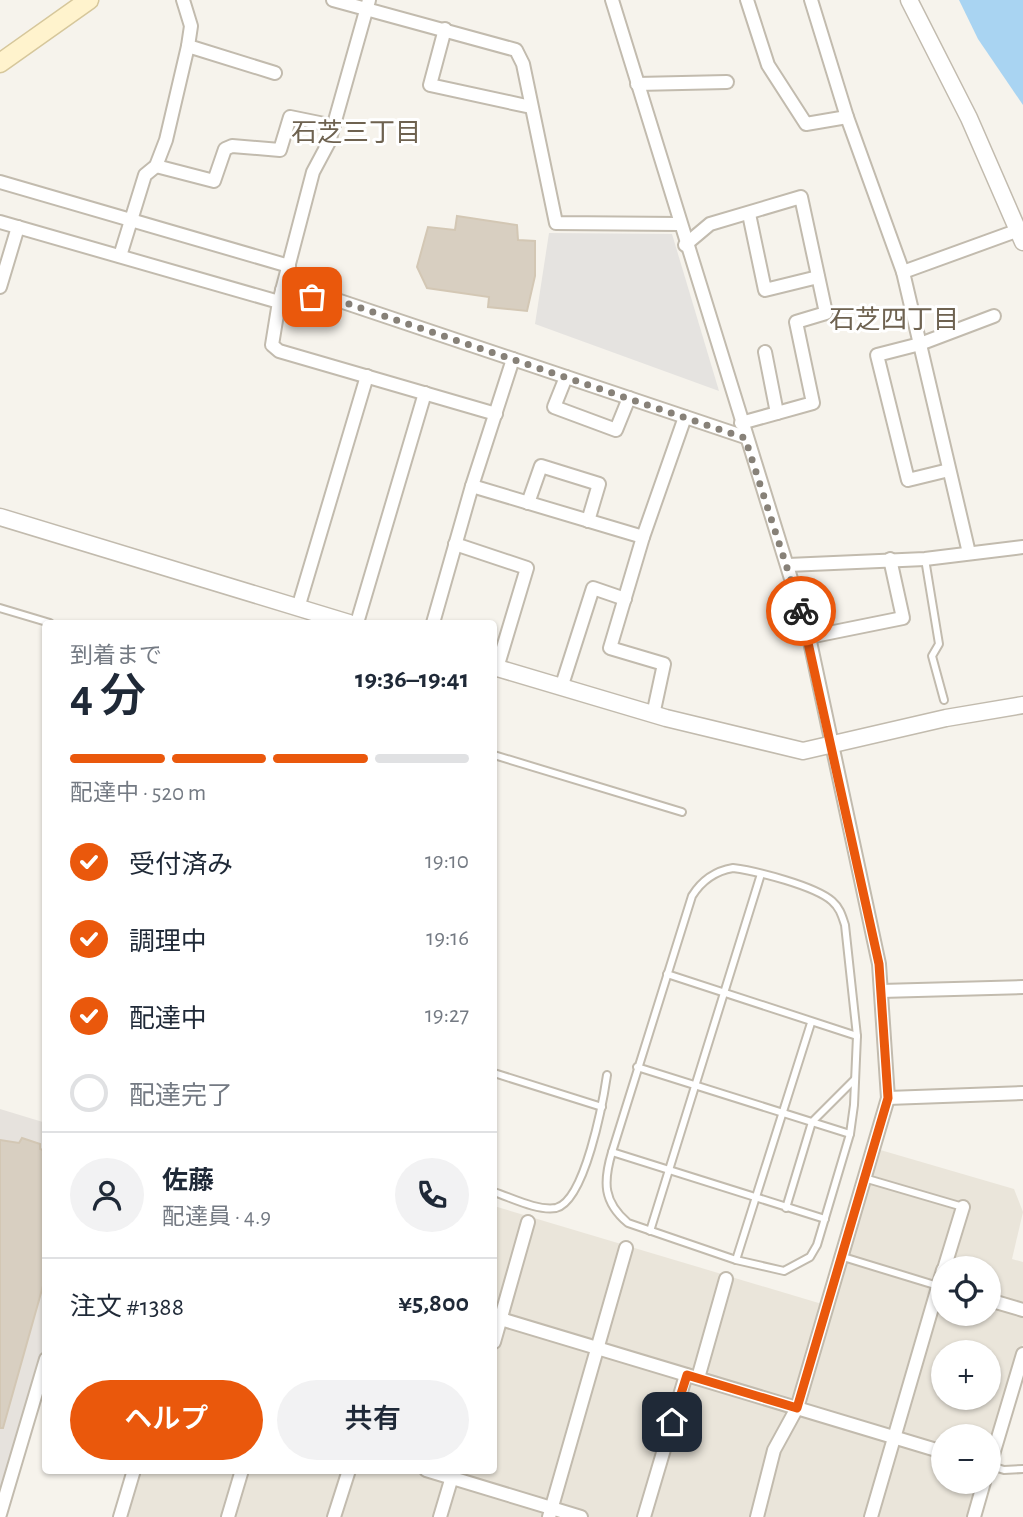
<!DOCTYPE html>
<html lang="ja">
<head>
<meta charset="utf-8">
<style>
  body { margin:0; font-family:"Alegreya Sans","Noto Sans JP",sans-serif; background:#f2f2f3; color:#1f2937; height:100vh; display:flex; flex-direction:column; font-size:26px; white-space:nowrap }
  * { box-sizing:border-box; margin:0 }
  p { font-size:23px; color:#747a83 }
  .icon { flex:none; width:38px; height:38px; fill:none; stroke:currentColor; stroke-width:2; stroke-linecap:round; stroke-linejoin:round }
  .map { position:relative; flex:1; overflow:hidden }
  .drawer { position:absolute; left:42px; top:620px; width:455px; height:854px; display:flex; flex-direction:column; background:#fff; border-radius:7px; box-shadow:0 2px 5px #0004 }
  .drawer>* { flex:none }
  .tools { position:absolute; left:931px; top:1256px; display:grid; gap:14px }
  .tools a { display:grid; place-items:center; width:70px; height:70px; border-radius:50%; background:#fff; box-shadow:0 2px 5px #0004; font-size:35px }
  .pin { position:absolute; display:grid; place-items:center; width:60px; height:60px; color:#fff; margin:-30px; border-radius:14px; box-shadow:0 4px 10px #0006 }
  .courier { position:absolute; display:grid; place-items:center; width:70px; height:70px; margin:-35px; border:5px solid #ea580c; border-radius:50%; background:#fff; color:#222; box-shadow:0 2px 9px #0007 }
  .headline em { font-style:normal; font-weight:600 }
  .headline div { display:flex; flex-direction:column-reverse }
  .headline { display:flex; align-items:center; justify-content:space-between; height:119px; padding:0 28px }
  h1 { font-size:46px; font-weight:600; line-height:52px }
  .bar { display:grid; grid-template-columns:repeat(4,1fr); gap:10px 7px; align-content:center; height:84px; padding:0 28px }
  .bar i { height:9px; border-radius:5px; background:#e0e1e3 }
  .bar .current { background:#ea580c }
  .bar p { grid-column:span 4 }
  .line { display:flex; align-items:center; gap:18px; padding:0 28px; border-top:2px solid #e0e1e3 }
  .line div { flex:1 }
  .round { display:grid; place-items:center; flex:none; width:74px; height:74px; border-radius:37px; background:#f2f2f3 }
  ol { padding:0 28px; list-style:none }
  li { display:flex; align-items:center; gap:21px; height:77px }
  li p { margin-inline-start:auto }
  li .icon { padding:7px; border-radius:50%; background:#ea580c; color:#fff; stroke-width:4 }
  li:last-child { color:#747a83 }
  li i { width:38px; height:38px; border:4px solid #e0e1e3; border-radius:50% }
  .cta { display:flex; gap:14px; margin-top:auto; padding:14px 28px }
  .cta a { flex:1; height:80px; border-radius:42px; background:#ea580c; color:#fff; font-size:28px; font-weight:600; line-height:80px; text-align:center }
  .cta a+a { background:#f2f2f3; color:#1f2937 }
  .map>svg:first-child { display:block }
  .residential { fill:#eae5da; fill-rule:evenodd }
  .industrial { fill:#e6e2dd }
  .parking { fill:#e5e3e0 }
  .water { fill:#a9d4f2 }
  .building { fill:#d8cfc1; stroke:#d3c7b4; stroke-width:2 }
  .lines { fill:none; stroke-linecap:round; stroke-linejoin:round }
  .service-casing { stroke:#c2bbae; stroke-width:10 }
  .minor-casing { stroke:#c2bbae; stroke-width:16 }
  .tertiary-casing { stroke:#c2bbae; stroke-width:19 }
  .secondary-casing { stroke:#d6c79b; stroke-width:21 }
  .service { stroke:#fff; stroke-width:6 }
  .minor { stroke:#fff; stroke-width:12 }
  .tertiary { stroke:#fff; stroke-width:16 }
  .secondary { stroke:#fff3cd; stroke-width:18 }
  .done { stroke:#878178; stroke-width:7; stroke-dasharray:0 12.6 }
  .route { stroke:#ea580c; stroke-width:9 }
  .labels { text-anchor:middle; stroke-width:6; stroke-linejoin:round; paint-order:stroke }
  .neighbourhood-label { font-size:26px; fill:#6e6250; stroke:#fff }
</style>
</head>
<body>
<div class="map">
<svg width="1023" height="1517" viewBox="0 0 1023 1517">
  <rect width="100%" height="100%" fill="#f6f3ec"/>
  <path class="residential" d="M877,1149l137,40 9,23 -11,47 11,3v81l-34,115v-21h-46v45h39l-11,35h-846l13,-47h356v-264l328,98zM943,1269h46v45h-46zM943,1353h46v45h-46z"/>
  <path class="industrial" d="M0,1109l46,14 -1,225 -45,150z"/>
  <path class="parking" d="M549,233l123,1 47,157 -184,-67z"/>
  <path class="water" d="M959,0h64v105l-45,-66z"/>
  <g class="building">
    <path d="M457,216l60,9 1,15 17,1v35l-8,35 -39,-4 1,-10 -62,-9 -10,-21 11,-40 27,3z"/>
    <path d="M22,1138l18,6v5l6,2v124l-43,153h-3v-288l19,3z"/>
  </g>
  <g class="lines">
    <defs>
      <g id="service">
        <path d="M925,559l14,85 -7,12 12,44"/>
        <path d="M0,608l50,15"/>
        <path d="M494,755l188,57"/>
        <path d="M733,868c24,3 82,18 99,33 8,7 10,15 13,24l12,111 -3,69 -4,29 -33,111 -7,12 -26,14 -48,-11 -108,-37c-25,-21 -25,-41 -16,-71l80,-256c10,-16 23,-25 41,-28z"/>
        <path d="M667,974l190,62"/>
        <path d="M637,1067l213,67"/>
        <path d="M494,1073l108,34"/>
        <path d="M612,1152l213,67"/>
        <path d="M864,1178l99,29"/>
        <path d="M494,1192c18,6 43,19 62,16 29,-7 47,-106 51,-133"/>
        <path d="M786,1208l26,-86 43,-43"/>
        <path d="M650,1231l111,-357"/>
        <path d="M840,1256l98,30"/>
        <path d="M736,1260l75,-237"/>
        <path d="M991,1466l13,4 19,-1"/>
      </g>
      <g id="minor">
        <path d="M183,0l8,26 -3,20"/>
        <path d="M333,0l183,50 7,14 33,159 123,1"/>
        <path d="M369,0l-40,142 -16,30 -34,130 -7,43 7,6 217,63"/>
        <path d="M612,0l197,637 70,327 9,134 -91,310 -23,42 -17,67"/>
        <path d="M747,0l21,65 38,59 41,-7"/>
        <path d="M811,0l36,117 56,155"/>
        <path d="M445,29l-15,56 101,22"/>
        <path d="M637,84l90,-2"/>
        <path d="M156,166l58,15 11,-32 7,-3 48,4 10,-33 44,9"/>
        <path d="M0,182l289,84"/>
        <path d="M749,214l16,76 53,-13"/>
        <path d="M0,222l279,80"/>
        <path d="M685,245l25,-21 91,-27 25,116 -30,9 17,81 -72,20"/>
        <path d="M120,256l25,-81 11,-9 10,-26 22,-94 87,27"/>
        <path d="M0,287l18,-60"/>
        <path d="M282,290l55,10 408,137"/>
        <path d="M765,352l12,61"/>
        <path d="M566,377l-12,30 62,23 13,-32"/>
        <path d="M949,470l-41,10 -31,-125 43,-11 74,-28"/>
        <path d="M472,486l171,51"/>
        <path d="M528,503l13,-37 58,18 -11,37"/>
        <path d="M455,544l72,24 -30,100"/>
        <path d="M969,553l-66,-281 116,-42"/>
        <path d="M788,565l137,-6 98,-12"/>
        <path d="M298,608l69,-232"/>
        <path d="M357,623l68,-230"/>
        <path d="M433,623l39,-137 41,-127"/>
        <path d="M809,637l94,-19 -13,-59"/>
        <path d="M561,688l32,-100 32,11"/>
        <path d="M653,715l11,-51 -54,-16 33,-111 42,-120"/>
        <path d="M881,991l142,-4"/>
        <path d="M888,1098l135,-5"/>
        <path d="M944,1269l19,-62"/>
        <path d="M989,1300l34,10"/>
        <path d="M494,1317l449,135"/>
        <path d="M494,1342l34,-120"/>
        <path d="M698,1378l28,-99"/>
        <path d="M989,1468l34,-114"/>
        <path d="M426,1470l155,47"/>
        <path d="M0,1514l46,-155"/>
        <path d="M120,1517l14,-47"/>
        <path d="M228,1517l14,-47"/>
        <path d="M334,1517l15,-47"/>
        <path d="M440,1517l14,-47"/>
        <path d="M549,1517l77,-269"/>
        <path d="M644,1517l42,-142"/>
        <path d="M871,1517l72,-247"/>
        <path d="M974,1517l10,-35"/>
      </g>
      <g id="tertiary">
        <path d="M909,0l60,118 54,124"/>
        <path d="M0,517l349,106"/>
        <path d="M494,667l172,51 137,33 143,-33 77,-13"/>
      </g>
      <path id="secondary" d="M0,63l89,-63"/>
    </defs>
    <use href="#service" class="service-casing"/>
    <use href="#minor" class="minor-casing"/>
    <use href="#tertiary" class="tertiary-casing"/>
    <use href="#secondary" class="secondary-casing"/>
    <use href="#service" class="service"/>
    <use href="#minor" class="minor"/>
    <use href="#tertiary" class="tertiary"/>
    <use href="#secondary" class="secondary"/>
  </g>
  <g class="lines">
    <path class="done" d="M312,297l25,3 408,138 56,173"/>
    <path class="route" d="M672,1422l15,-47 110,33 91,-310 -9,-134 -78,-353"/>
  </g>
  <g class="labels">
    <g class="neighbourhood-label">
      <text x="356" y="141">石芝三丁目</text>
      <text x="894" y="328">石芝四丁目</text>
    </g>
  </g>
</svg>
<div class="tools">
<a><svg class="icon" aria-label="locate" viewBox="0 0 24 24"><circle cx="12" cy="12" r="6"/><path d="M12 2v4M12 18v4M2 12h4M18 12h4"/></svg></a>
<a>+</a>
<a>−</a>
</div>
<div class="pin" style="left:312px;top:297px;background:#ea580c"><svg class="icon" aria-label="bag" viewBox="0 0 24 24"><path d="M5 8h14l-1 12H6zM9 8a3 3 0 0 1 6 0"/></svg></div>
<div class="pin" style="left:672px;top:1422px;background:#1f2937"><svg class="icon" aria-label="home" viewBox="0 0 24 24"><path d="M3 11l9-7 9 7M6 9v11h12V9"/></svg></div>
<div class="courier" style="left:801px;top:611px"><svg class="icon" aria-label="bike" viewBox="0 0 24 24"><circle cx="6" cy="16" r="4"/><circle cx="18" cy="16" r="4"/><path d="M6 16l4-8h5l3 8M10 8l3 8H6M13 5h3"/></svg></div>
<section class="drawer">
<div class="headline"><div><h1>4 分</h1><p>到着まで</p></div><em>19:36–19:41</em></div>
<div class="bar"><i class="current"></i><i class="current"></i><i class="current"></i><i></i><p>配達中 · 520 m</p></div>
<ol>
<li><svg class="icon" aria-label="check" viewBox="0 0 24 24"><path d="M5 12l5 5 9-10"/></svg>受付済み<p>19:10</p></li>
<li><svg class="icon" aria-label="check" viewBox="0 0 24 24"><path d="M5 12l5 5 9-10"/></svg>調理中<p>19:16</p></li>
<li><svg class="icon" aria-label="check" viewBox="0 0 24 24"><path d="M5 12l5 5 9-10"/></svg>配達中<p>19:27</p></li>
<li><i></i>配達完了</li>
</ol>
<div class="line" style="height:126px"><a class="round"><svg class="icon" aria-label="person" viewBox="0 0 24 24"><circle cx="12" cy="8" r="4"/><path d="M4 21q1-7 8-7t8 7"/></svg></a><div><b>佐藤</b><p>配達員 · 4.9</p></div><a class="round"><svg class="icon" aria-label="phone" viewBox="0 0 24 24"><path d="M5 4h4l2 5-3 2q2 4 5 5l2-3 5 2v4C11 20 4 13 5 4z"/></svg></a></div>
<div class="line" style="height:91px"><div>注文 #1388</div><b>¥5,800</b></div>
<div class="cta"><a>ヘルプ</a><a>共有</a></div>
</section>
</div>
</body>
</html>
